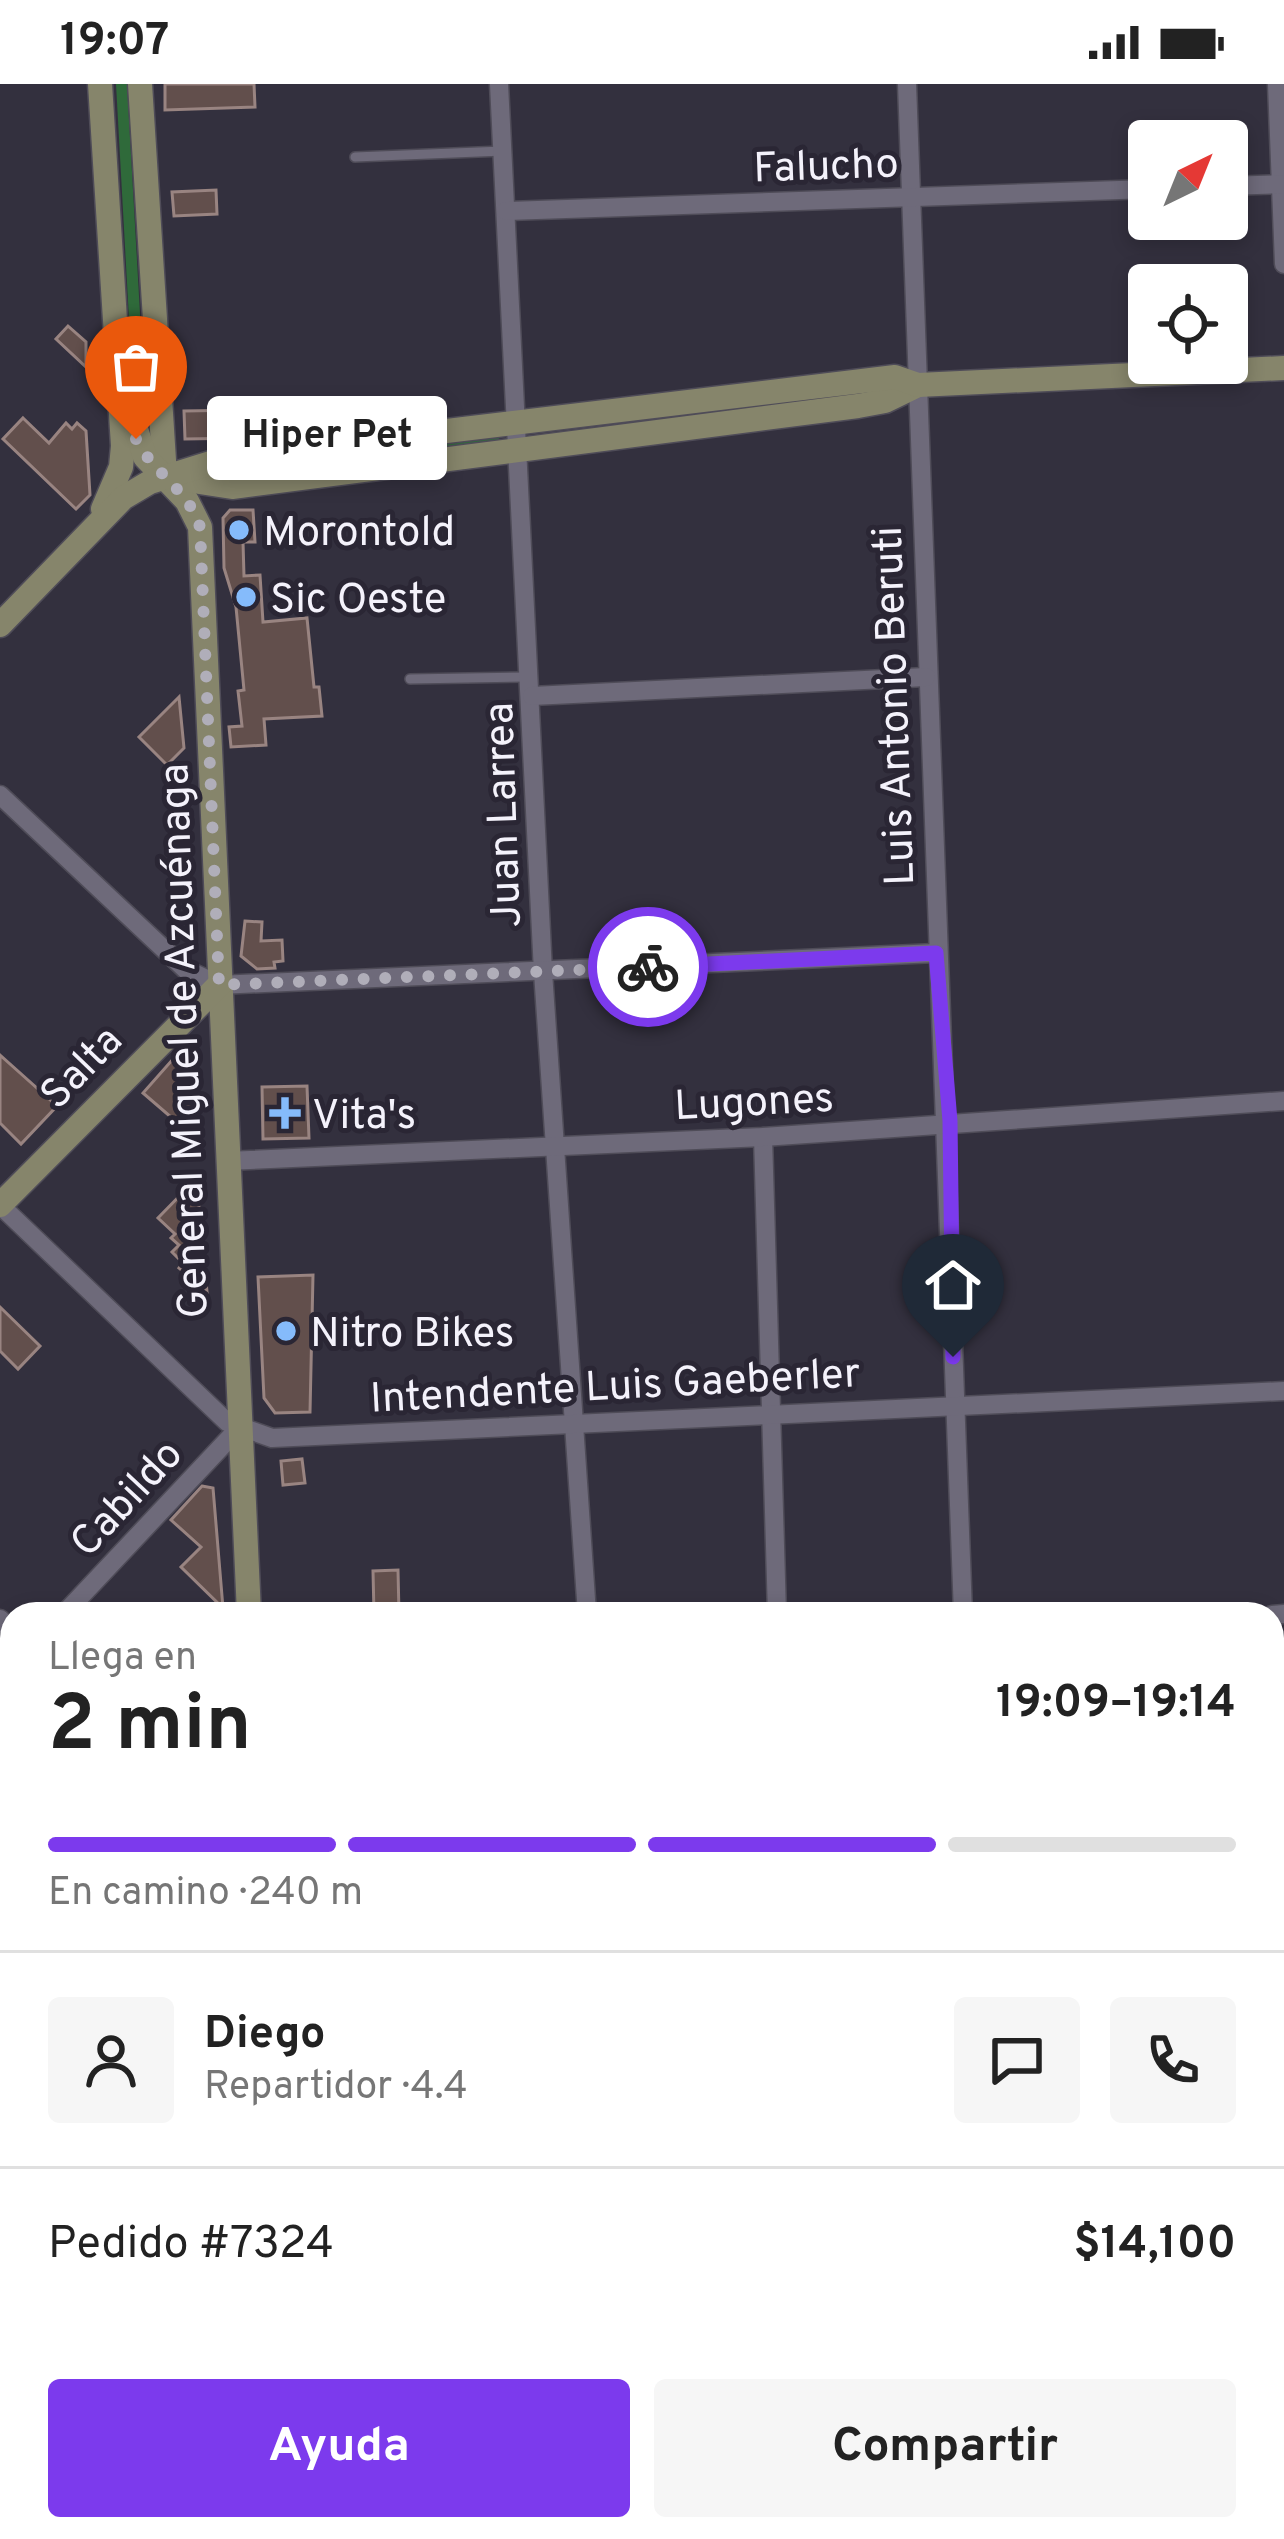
<!DOCTYPE html>
<html lang="es">
<head>
<meta charset="utf-8">
<style>
  body { margin:0; font-family:Overpass,sans-serif; background:#f6f6f6; color:#222; height:100vh; display:flex; flex-direction:column; font-size:45px; white-space:nowrap }
  * { box-sizing:border-box; margin:0 }
  p { font-size:39px; color:#767676 }
  .icon { flex:none; width:66px; height:66px; fill:none; stroke:currentColor; stroke-width:2; stroke-linecap:round; stroke-linejoin:round }
  .map { position:relative; flex:1; overflow:hidden }
  .side { position:absolute; left:0px; top:1518px; width:1284px; height:939px; display:flex; flex-direction:column; background:#fff; border-radius:36px 36px 0 0; box-shadow:0 6px 18px #0003 }
  .side>* { flex:none }
  .needle { width:78px; rotate:43deg }
  .buttons { position:absolute; left:1128px; top:36px; display:grid; gap:24px }
  .buttons a { display:grid; place-items:center; width:120px; height:120px; border-radius:12px; background:#fff; box-shadow:0 6px 18px #0003; font-size:60px }
  .pin { position:absolute; display:grid; place-items:center; width:102px; height:102px; color:#fff; margin:-123px -51px; border-radius:50% 50% 50% 0; rotate:-45deg; box-shadow:0 0 12px #0007 }
  .pin .icon { rotate:45deg }
  .courier { position:absolute; display:grid; place-items:center; width:120px; height:120px; margin:-60px; border:9px solid #7c3aed; border-radius:50%; background:#fff; color:#222; box-shadow:0 3px 15px #0007 }
  .bubble { position:absolute; height:84px; border-radius:12px; background:#fff; box-shadow:0 6px 18px #0003; font-size:39px; font-weight:700; line-height:84px; text-align:center }
  .head em { font-style:normal; font-weight:700 }
  .head div { display:flex; flex-direction:column-reverse }
  .head { display:flex; align-items:center; justify-content:space-between; height:204px; padding:0 48px }
  h1 { font-size:78px; font-weight:700; line-height:90px }
  .bar { display:grid; grid-template-columns:repeat(4,1fr); gap:18px 12px; align-content:center; height:144px; padding:0 48px }
  .bar i { height:15px; border-radius:9px; background:#e0e0e0 }
  .bar .active { background:#7c3aed }
  .bar p { grid-column:span 4 }
  .line { display:flex; align-items:center; gap:30px; padding:0 48px; border-top:3px solid #e0e0e0 }
  .line div { flex:1 }
  .round { display:grid; place-items:center; flex:none; width:126px; height:126px; border-radius:12px; background:#f6f6f6 }
  .primary-button { display:flex; gap:24px; margin-top:auto; padding:24px 48px }
  .primary-button a { flex:1; height:138px; border-radius:12px; background:#7c3aed; color:#fff; font-size:48px; font-weight:700; line-height:138px; text-align:center }
  .primary-button a+a { background:#f6f6f6; color:#222 }
  .status { display:flex; justify-content:space-between; align-items:center; height:84px; padding:0 60px; background:#fff; direction:ltr }
  .status svg { height:33px; fill:currentColor }
  .map>svg:first-child { display:block }
  .green { fill:#2f6a3a }
  .building { fill:#624f4c; stroke:#998481; stroke-width:3 }
  .lines { fill:none; stroke-linecap:round; stroke-linejoin:round }
  .lane-casing { stroke:#4f4c58; stroke-width:12 }
  .street-casing { stroke:#4f4c58; stroke-width:21 }
  .secondary-casing { stroke:#4f4c58; stroke-width:27 }
  .lane { stroke:#6e6a7a; stroke-width:9 }
  .street { stroke:#6e6a7a; stroke-width:18 }
  .secondary { stroke:#86856b; stroke-width:24 }
  .done { stroke:#b0aeb9; stroke-width:12; stroke-dasharray:0 21.6 }
  .route { stroke:#7c3aed; stroke-width:15 }
  .poi-dot { fill:#85bbfb; stroke:#2a2634; stroke-width:4.5 }
  .labels { text-anchor:middle; stroke-width:10; stroke-linejoin:round; paint-order:stroke }
  .street-label { font-size:42px; fill:#f4f2fb; stroke:#2a2634 }
  .poi-label { font-size:42px; fill:#f4f2fb; stroke:#2a2634; text-anchor:start }
</style>
</head>
<body>
<div class="status"><b>19:07</b><svg viewBox="0 0 49 12"><path d="M0 12V9h3v3zM5 12V6h3v6zM10 12V3h3v9zM15 12V0h3v12zM26 1h20v11H26zM47 4h2v5h-2z"/></svg></div>
<div class="map">
<svg width="1284" height="2455" viewBox="0 0 1284 2455">
  <rect width="100%" height="100%" fill="#33303e"/>
  <g class="green">
    <path d="M116,0h11l18,318 -4,11 -9,-40z"/>
    <path d="M497,352l4,5 -266,36 -9,-5z"/>
  </g>
  <g class="building">
    <path d="M165,0h89l1,23 -90,3z"/>
    <path d="M216,106l1,24 -43,2 -2,-24z"/>
    <path d="M68,242l18,16v25l-30,-28z"/>
    <path d="M245,326l1,28 -61,1 -1,-28z"/>
    <path d="M23,334l26,25 17,-20 6,6 5,-6 9,8 4,64 -14,14 -73,-70z"/>
    <path d="M230,426h23l2,32h-12l1,34 16,-1 3,47 44,-4 7,69h5l3,29 -58,3 2,26 -35,2 -2,-20 13,-1 -4,-35 6,-1 -8,-83 -12,-39 -1,-50z"/>
    <path d="M179,613l5,51 -17,17 -28,-28z"/>
    <path d="M245,837l17,1 -1,19 21,-1 1,21 -9,1 1,6 -18,1 -16,-13z"/>
    <path d="M181,966l12,1 1,86 -51,-44z"/>
    <path d="M0,971l57,51 -36,38 -21,-21z"/>
    <path d="M307,1002l2,52 -46,1 -1,-52z"/>
    <path d="M198,1093l1,31 8,84 -28,-24 4,-5 -11,-11 7,-7 -8,-7 4,-4 -17,-16z"/>
    <path d="M313,1191l-3,137 -35,1 -11,-15 -6,-121z"/>
    <path d="M0,1223l40,39 -22,23 -18,-18z"/>
    <path d="M302,1375l3,24 -22,2 -2,-24z"/>
    <path d="M202,1402l11,2 10,120 -42,-41 20,-20 -30,-27z"/>
    <path d="M398,1486l1,44h-25l-1,-43z"/>
  </g>
  <g class="lines">
    <defs>
      <g id="lane">
        <path d="M355,73l148,-6"/>
        <path d="M410,595l116,-2"/>
      </g>
      <g id="street">
        <path d="M499,0l44,888 44,642"/>
        <path d="M907,0l56,1530"/>
        <path d="M1277,0l7,180"/>
        <path d="M1227,102l57,-2"/>
        <path d="M506,127l643,-22"/>
        <path d="M532,612l394,-19"/>
        <path d="M0,711l185,174 34,16 717,-32"/>
        <path d="M763,1053l14,477"/>
        <path d="M226,1077l537,-24 521,-36"/>
        <path d="M0,1121l227,217 45,16 1012,-47"/>
        <path d="M64,1530l174,-185"/>
        <path d="M1272,1531l12,-1"/>
        <path d="M0,1535l12,11"/>
        <path d="M0,1598l12,-12"/>
        <path d="M1272,1764h12"/>
        <path d="M0,1941l12,11"/>
        <path d="M1272,2133h12"/>
        <path d="M0,2349l12,12"/>
        <path d="M97,2445l10,10"/>
        <path d="M627,2445l1,10"/>
        <path d="M812,2445l1,10"/>
        <path d="M997,2445l1,10"/>
        <path d="M67,2455l10,-10"/>
      </g>
      <g id="secondary">
        <path d="M100,0l23,362 -2,21 -18,42"/>
        <path d="M140,0l25,392"/>
        <path d="M118,290l27,83 42,44 13,26 49,1087"/>
        <path d="M173,394l59,9 626,-81 27,-5 33,-16"/>
        <path d="M0,541l123,-127 27,-16 80,-25 665,-80 23,8 366,-17"/>
        <path d="M0,1121l219,-220"/>
        <path d="M0,2090l12,-13"/>
        <path d="M266,2445v10"/>
      </g>
    </defs>
    <use href="#lane" class="lane-casing"/>
    <use href="#street" class="street-casing"/>
    <use href="#secondary" class="secondary-casing"/>
    <use href="#lane" class="lane"/>
    <use href="#street" class="street"/>
    <use href="#secondary" class="secondary"/>
  </g>
  <g class="lines">
    <path class="done" d="M136,355c16,33 53,51 64,88l19,458 429,-18"/>
    <path class="route" d="M648,883l288,-14 14,168 3,236"/>
  </g>
  <g class="poi-dot">
    <circle cx="239" cy="446" r="12"/>
    <circle cx="246" cy="513" r="12"/>
    <path d="M279 1011h12v12h12v12h-12v12h-12v-12h-12v-12h12z"/>
    <circle cx="286" cy="1247" r="12"/>
  </g>
  <g class="labels">
    <g class="street-label">
      <text transform="translate(826 80) rotate(-2)" y="15">Falucho</text>
      <text transform="translate(892 622) rotate(-92)" y="15">Luis Antonio Beruti</text>
      <text transform="translate(501 731) rotate(-92)" y="15">Juan Larrea</text>
      <text transform="translate(182 957) rotate(-92)" y="15">General Miguel de Azcuénaga</text>
      <text transform="translate(80 982) rotate(-46)" y="15">Salta</text>
      <text transform="translate(754 1016) rotate(-3)" y="15">Lugones</text>
      <text transform="translate(615 1300) rotate(-3)" y="15">Intendente Luis Gaeberler</text>
      <text transform="translate(125 1413) rotate(-47)" y="15">Cabildo</text>
    </g>
    <g class="poi-label">
      <text x="263" y="461">Morontold</text>
      <text x="270" y="528">Sic Oeste</text>
      <text x="312" y="1044">Vita's</text>
      <text x="310" y="1262">Nitro Bikes</text>
    </g>
  </g>
</svg>
<div class="buttons">
<a><svg class="needle" viewBox="-14 -14 28 28"><path d="M0-13l5 13h-10z" fill="#e53935"/><path d="M0 13l5-13h-10z" fill="#767676"/></svg></a>
<a><svg class="icon" aria-label="locate" viewBox="0 0 24 24"><circle cx="12" cy="12" r="6"/><path d="M12 2v4M12 18v4M2 12h4M18 12h4"/></svg></a>
</div>
<div class="pin" style="left:136px;top:355px;background:#ea580c"><svg class="icon" aria-label="bag" viewBox="0 0 24 24"><path d="M5 8h14l-1 12H6zM9 8a3 3 0 0 1 6 0"/></svg></div>
<div class="pin" style="left:953px;top:1273px;background:#1f2937"><svg class="icon" aria-label="home" viewBox="0 0 24 24"><path d="M3 11l9-7 9 7M6 9v11h12V9"/></svg></div>
<div class="courier" style="left:648px;top:883px"><svg class="icon" aria-label="bike" viewBox="0 0 24 24"><circle cx="6" cy="16" r="4"/><circle cx="18" cy="16" r="4"/><path d="M6 16l4-8h5l3 8M10 8l3 8H6M13 5h3"/></svg></div>
<div class="bubble" style="left:207px;top:312px;width:240px">Hiper Pet</div>
<section class="side">
<div class="head"><div><h1>2 min</h1><p>Llega en</p></div><em>19:09–19:14</em></div>
<div class="bar"><i class="active"></i><i class="active"></i><i class="active"></i><i></i><p>En camino · 240 m</p></div>
<div class="line" style="height:216px"><a class="round"><svg class="icon" aria-label="person" viewBox="0 0 24 24"><circle cx="12" cy="8" r="4"/><path d="M4 21q1-7 8-7t8 7"/></svg></a><div><b>Diego</b><p>Repartidor · 4.4</p></div><a class="round"><svg class="icon" aria-label="chat" viewBox="0 0 24 24"><path d="M4 5h16v11H9l-5 4z"/></svg></a><a class="round"><svg class="icon" aria-label="phone" viewBox="0 0 24 24"><path d="M5 4h4l2 5-3 2q2 4 5 5l2-3 5 2v4C11 20 4 13 5 4z"/></svg></a></div>
<div class="line" style="height:156px"><div>Pedido #7324</div><b>$14,100</b></div>
<div class="primary-button"><a>Ayuda</a><a>Compartir</a></div>
</section>
</div>
</body>
</html>
